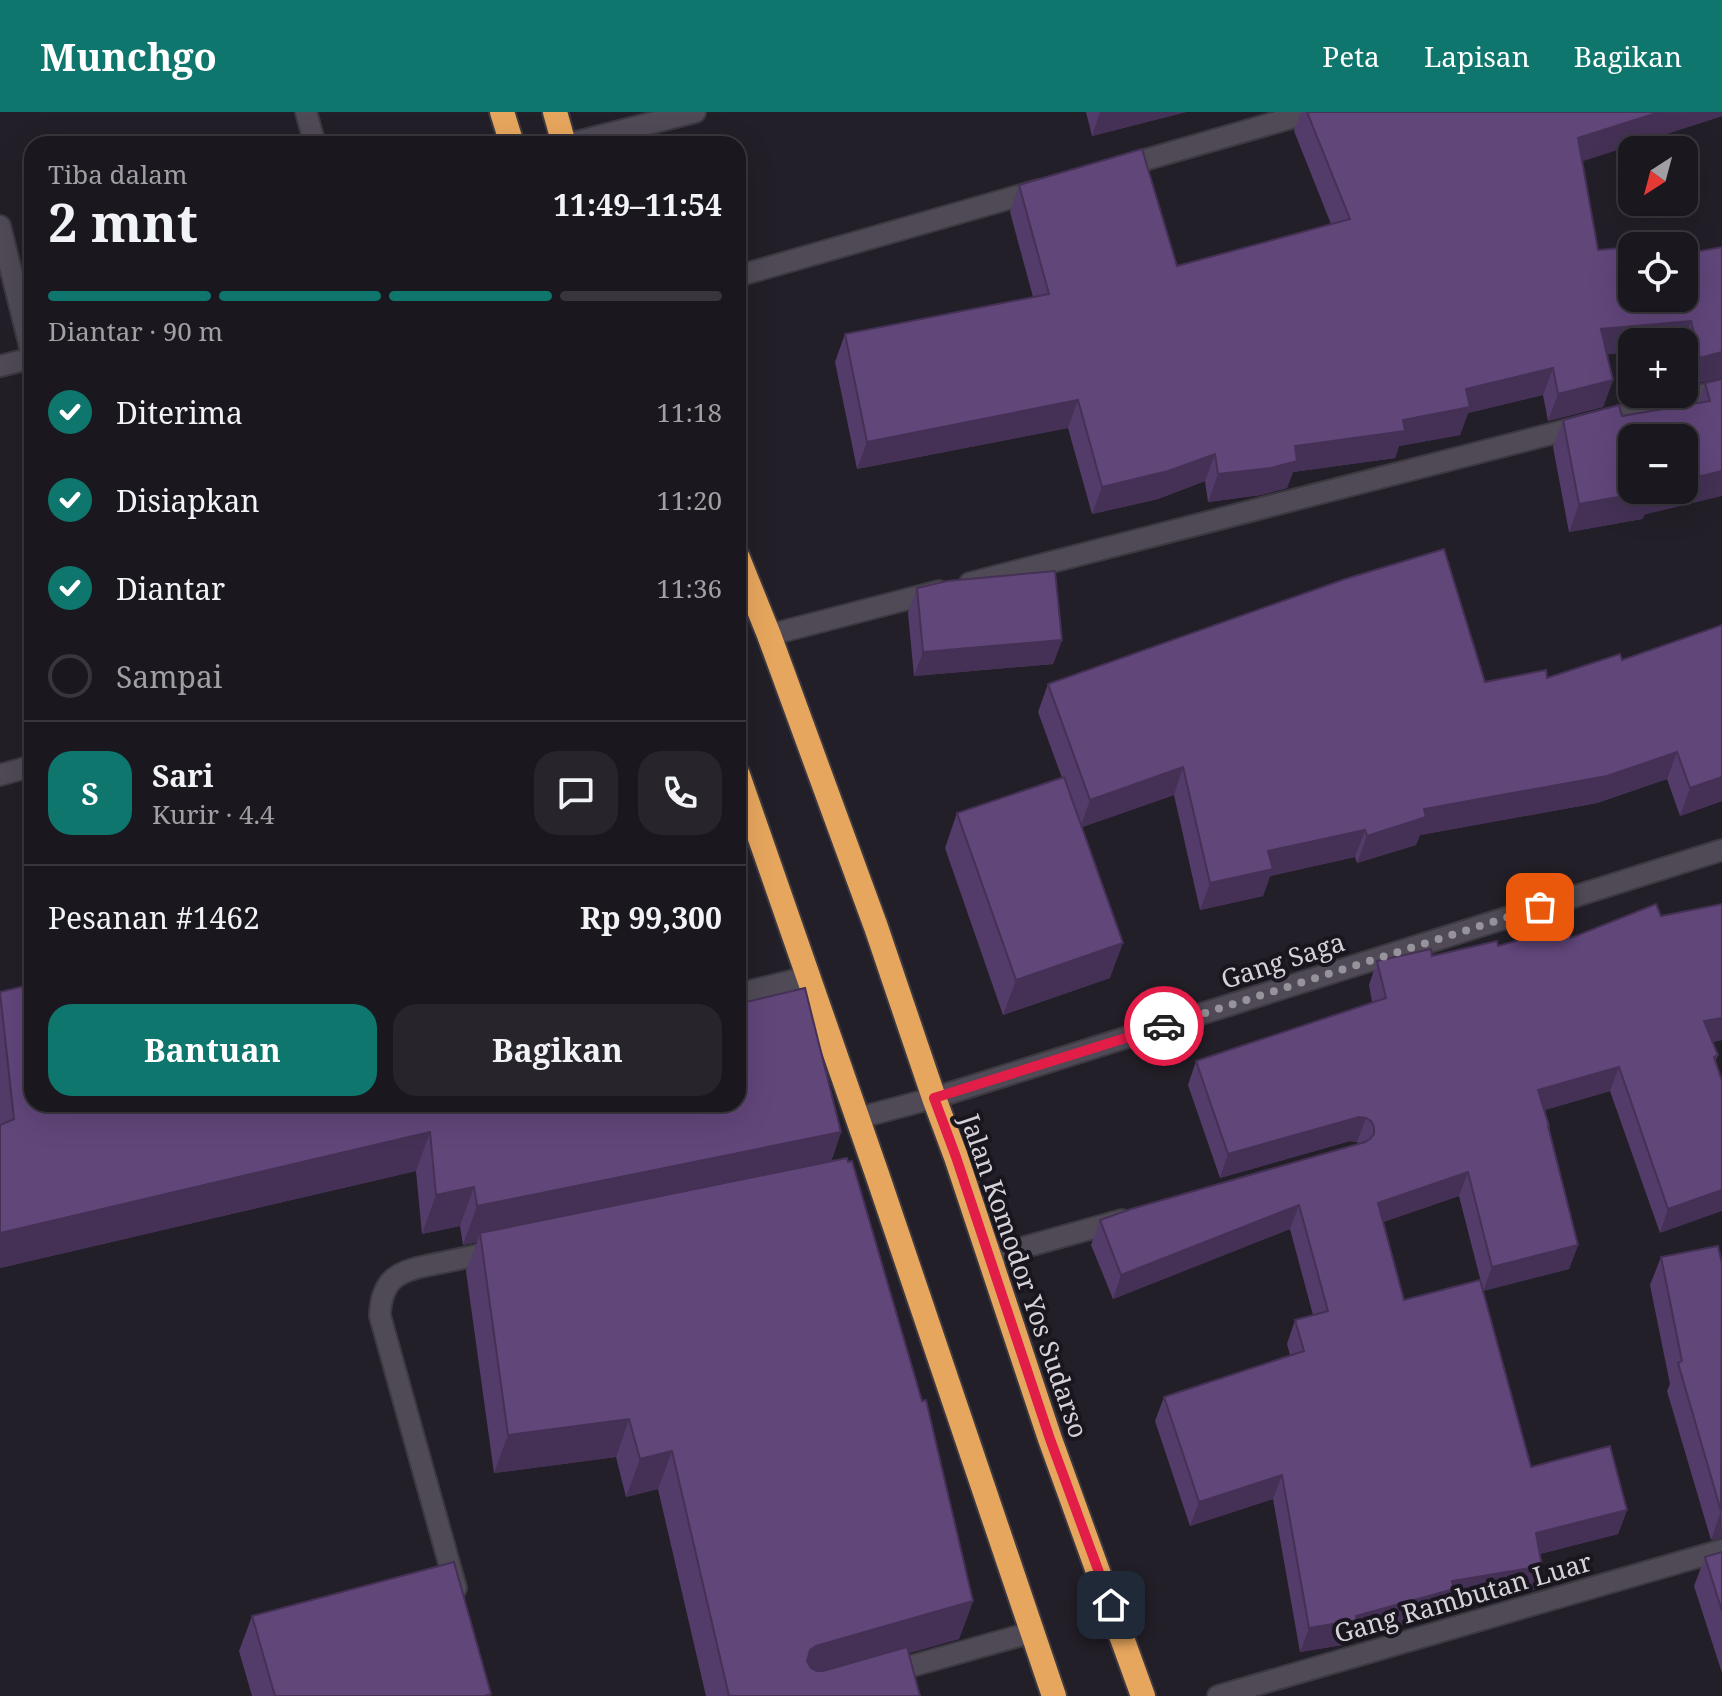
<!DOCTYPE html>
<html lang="id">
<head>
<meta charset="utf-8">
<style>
  body { margin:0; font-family:"Noto Serif",serif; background:#27242b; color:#f1f3f6; height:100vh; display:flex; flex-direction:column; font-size:30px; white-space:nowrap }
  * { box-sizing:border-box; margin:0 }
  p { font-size:26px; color:#9f9fa4 }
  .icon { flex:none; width:44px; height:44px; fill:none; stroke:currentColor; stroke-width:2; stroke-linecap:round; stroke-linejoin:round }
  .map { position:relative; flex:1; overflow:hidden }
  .sheet { position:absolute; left:24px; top:24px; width:722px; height:976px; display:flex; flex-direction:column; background:#1a171e; border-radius:24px; box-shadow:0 8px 32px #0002,0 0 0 2px #38363c }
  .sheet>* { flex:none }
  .needle { width:52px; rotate:216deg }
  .buttons { position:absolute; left:1618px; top:24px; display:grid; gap:16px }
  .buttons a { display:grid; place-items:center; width:80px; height:80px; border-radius:16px; background:#1a171e; box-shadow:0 8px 32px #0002,0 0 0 2px #38363c; font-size:40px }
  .pin { position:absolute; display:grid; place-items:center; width:68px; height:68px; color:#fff; margin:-34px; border-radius:16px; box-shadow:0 4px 12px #0006 }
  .courier { position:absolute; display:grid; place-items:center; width:80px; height:80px; margin:-40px; border:6px solid #e11d48; border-radius:50%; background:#fff; color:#222; box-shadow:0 2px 10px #0007 }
  .head em { font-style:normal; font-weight:700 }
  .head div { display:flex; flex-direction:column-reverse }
  .head { display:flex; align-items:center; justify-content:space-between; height:136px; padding:0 24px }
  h1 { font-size:52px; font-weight:700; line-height:60px }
  .bar { display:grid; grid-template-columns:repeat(4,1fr); gap:12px 8px; align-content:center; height:96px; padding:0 24px }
  .bar i { height:10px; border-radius:6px; background:#38363c }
  .bar .on { background:#0f766e }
  .bar p { grid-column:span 4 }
  .line { display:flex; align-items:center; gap:20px; padding:0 24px; border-top:2px solid #38363c }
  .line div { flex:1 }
  .round { display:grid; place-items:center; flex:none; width:84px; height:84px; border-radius:24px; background:#27242b }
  ol { padding:0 24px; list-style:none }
  li { display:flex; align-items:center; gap:24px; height:88px }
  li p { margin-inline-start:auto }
  li .icon { padding:8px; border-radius:50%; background:#0f766e; color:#fff; stroke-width:4 }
  li:last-child { color:#9f9fa4 }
  li i { width:44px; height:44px; border:4px solid #38363c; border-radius:50% }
  .action { display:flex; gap:16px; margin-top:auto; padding:16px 24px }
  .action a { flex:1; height:92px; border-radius:24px; background:#0f766e; color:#fff; font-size:32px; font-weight:700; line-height:92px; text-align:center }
  .action a+a { background:#27242b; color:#f1f3f6 }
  header { display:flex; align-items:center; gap:48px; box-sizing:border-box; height:112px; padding:0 40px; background:#0f766e; color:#fff }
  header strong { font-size:38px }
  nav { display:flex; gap:44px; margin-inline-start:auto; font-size:28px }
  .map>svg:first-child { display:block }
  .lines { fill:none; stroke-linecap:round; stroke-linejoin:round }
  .lane-casing { stroke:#3d3941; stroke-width:24 }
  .street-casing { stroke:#3d3941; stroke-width:24 }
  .highway-casing { stroke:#3d3941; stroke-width:28 }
  .lane { stroke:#4f4a55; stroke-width:20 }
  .street { stroke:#4f4a55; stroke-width:20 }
  .highway { stroke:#e7a65d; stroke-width:24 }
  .wall { fill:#533c69; fill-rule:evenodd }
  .shaded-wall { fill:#443155 }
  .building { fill:#61467a; stroke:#443155; stroke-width:2 }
  .done { stroke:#97939a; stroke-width:8; stroke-dasharray:0 14.4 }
  .route { stroke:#e11d48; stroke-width:10 }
  .labels { text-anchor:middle; stroke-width:8; stroke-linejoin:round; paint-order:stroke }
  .street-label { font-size:26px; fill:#d5d2d8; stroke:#1a161f }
</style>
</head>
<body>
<header>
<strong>Munchgo</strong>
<nav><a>Peta</a><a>Lapisan</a><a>Bagikan</a></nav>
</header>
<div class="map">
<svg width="1722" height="1584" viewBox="0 0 1722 1584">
  <rect width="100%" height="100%" fill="#231f28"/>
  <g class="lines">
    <defs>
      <g id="lane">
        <path d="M306,0l9,32"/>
        <path d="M0,114l32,129"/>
        <path d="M0,254l32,-8"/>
      </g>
      <g id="street">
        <path d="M568,32l127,-32"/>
        <path d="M1120,55l192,-55"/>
        <path d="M738,164l301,-86"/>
        <path d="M970,471l752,-193"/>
        <path d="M769,523l170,-44"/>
        <path d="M0,663l32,-9"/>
        <path d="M738,882l69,-17"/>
        <path d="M858,1006l76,-20 788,-248"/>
        <path d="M989,1145l133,-37"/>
        <path d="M456,1476l-76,-272c1,-43 25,-46 60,-53 19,-4 38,-8 57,-12"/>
        <path d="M887,1561l146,-41"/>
        <path d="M1218,1584l504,-146"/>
      </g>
      <g id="highway">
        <path d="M502,0l10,32"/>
        <path d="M555,0l9,32"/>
        <path d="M738,446l31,77 107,292 58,171 22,59 94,282 93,257"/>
        <path d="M738,663l139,399 177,522"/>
      </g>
    </defs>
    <use href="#lane" class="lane-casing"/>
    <use href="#street" class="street-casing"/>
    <use href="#highway" class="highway-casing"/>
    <use href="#lane" class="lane"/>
    <use href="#street" class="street"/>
    <use href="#highway" class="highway"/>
  </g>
  <g class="wall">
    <path d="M1086,0h100l-94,24z"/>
    <path d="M1301,0h421v4l-140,45 16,89 86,48 35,79 -29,8 -6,-25v-18h-52l-25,13 6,25 -10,27 -55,14 -5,-26 -75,18 -8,22 -61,11 -4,12 -102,14 -6,16 -26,7 -53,7 -3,-21 -47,18 -66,15 -24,-86 -211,41 -22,-107 10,-28 188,-37 -23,-85 9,-27 158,81 154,-42 -37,-93z"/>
    <path d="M1722,267l-80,140 -73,13 -16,-85 10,-27 59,-4 76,-13 7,-20z"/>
    <path d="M917,476l145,52 -9,24 -139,12 -6,-63z"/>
    <path d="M1622,548l100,141 -42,15 -13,-37 -70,24 -177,32 -4,10 -59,18 -2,-6 -85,19 -7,20 -63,14 -26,-115 -92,32 28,151 -107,37 -58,-167 12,-35 105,-35 -24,-66 10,-28 437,-2 62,-4z"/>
    <path d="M1722,792v136l-9,2 5,13 -3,7 7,19 -62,152 -50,-142 -65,19 33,135 -9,24 -86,22 48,176 96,43 -9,24 -78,20 -6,36 -85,15 -3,8 -96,26 -2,5 -48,8 -27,-153 -83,27 -35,-105 9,-24 126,-42 -3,-11 8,-24 18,-5 -23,-86 -177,70 -22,-54 9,-25 260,-76 -3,-2 -7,-1 -130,37 -32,-93 8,-24 176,-59 -3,-17 8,-24 55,-5 66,-10 73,-8 90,-22zM1459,1084l24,94 -79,10 -21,-78z"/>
    <path d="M0,880l841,140 -10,30 142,439 -14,38 -50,14 11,43h-214l-48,-207 -32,8 -10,-40 -122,16 -28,-202 11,-29 -14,3 -3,-19 -38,8 -6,-63 -416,97z"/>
    <path d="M1661,1145l61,7v274l-11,2 -44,-149 3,-7 -20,-99z"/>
    <path d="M1722,1440v121l-28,-87 11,-29z"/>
    <path d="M252,1504l239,78 -1,2h-238l-13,-45z"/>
  </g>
  <g class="shaded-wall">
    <path d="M1100,0h86l-94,24z"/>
    <path d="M1660,0h62v4l-154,50 10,-28z"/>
    <path d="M1691,209l-7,21h-52v10l-41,4 10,-27z"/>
    <path d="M1722,240v26l-32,7 10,-27z"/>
    <path d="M1553,256l-10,27 -75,18 -8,22 -61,11 -4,12 -102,14 -6,16 -26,7 -53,7 10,-28 77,-28 108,-26 63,-31z"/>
    <path d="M1613,268l-10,27 -55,14 10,-27z"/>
    <path d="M1078,288l-10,28 -211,41 10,-27z"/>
    <path d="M1215,342l-10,27 -47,18 -66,15 10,-27z"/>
    <path d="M1722,359v25l-79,19 -1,4 -73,13 10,-28 71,-14h34v-10z"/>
    <path d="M1062,528l-9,24 -139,12 9,-24z"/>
    <path d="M1677,640l-10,27 -70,24 -177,32 -4,10 -59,18 10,-27 57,-27z"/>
    <path d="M1183,655l-9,28 -94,33 10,-28z"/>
    <path d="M1722,665v24l-42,15 10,-28z"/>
    <path d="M1365,718l-10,27 -85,19 -7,20 -63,14 10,-27 58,-32z"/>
    <path d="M1123,831l-13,35 -107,37 13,-35z"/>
    <path d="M1722,906v22l-27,5 9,-24z"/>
    <path d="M1619,955l-9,24 -80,23 8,-24z"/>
    <path d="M1359,1005l7,1 -9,24 -7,-1 -130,37 8,-24z"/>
    <path d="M430,1020l-14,39 -416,97v-35z"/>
    <path d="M841,1020l-14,39 -347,62 -3,9 -14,3 14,-39z"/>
    <path d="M1468,1060l-9,24 -90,31 9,-24z"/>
    <path d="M474,1075l-14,39 -38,8 14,-39z"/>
    <path d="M1722,1078v21l-62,22 8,-24z"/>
    <path d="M1299,1093l-9,24 -177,70 8,-24z"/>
    <path d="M1578,1133l-9,24 -86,22 9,-24z"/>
    <path d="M629,1307l-13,38 -122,16 14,-38z"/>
    <path d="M672,1339l-14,38 -32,8 14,-38z"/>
    <path d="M1282,1363l-9,24 -83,27 9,-24z"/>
    <path d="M1627,1398l-9,24 -91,23 9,-24z"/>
    <path d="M1721,1399l1,27 -11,2z"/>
    <path d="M1542,1454l-8,24 -85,15 -3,8 -96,26 -2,5 -48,8 9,-24 143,-47z"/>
    <path d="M973,1489l-14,38 -157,44 8,-33 6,-4z"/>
  </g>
  <g class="building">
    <path d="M1307,0h353l-82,26 20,112 34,-3v51h52v-44l38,-7v105l-22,6 -9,-37 -90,8 12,51 -55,14 -5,-26 -87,21 4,18 -67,13 2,11 -110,15 2,15 -26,7 -53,6 -3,-20 -47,17 -66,16 -24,-87 -211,42 -22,-108 204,-40 -30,-109 123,-36 35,117 173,-47z"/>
    <path d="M1669,132l1,2h-28z"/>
    <path d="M1722,267v92l-38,9v-42h-52v52h19l1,1 -73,13 -16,-84 56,-15 3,11 88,-15 -5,-18z"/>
    <path d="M1444,437l41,133 61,-12 1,8 73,-24 2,6 100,-35v152l-32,11 -13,-36 -70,24 -183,33 2,8 -59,19 -2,-6 -97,21 5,18 -63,14 -27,-116 -93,33 -42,-116 297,-105z"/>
    <path d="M1055,459l7,69 -139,12 -6,-64 30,-7z"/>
    <path d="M1064,665l59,166 -107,37 -59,-167z"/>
    <path d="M1656,792l5,12 61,-12v114l-18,3 14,34 -4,2 8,24v109l-54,19 -49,-142 -81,23 11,36h-1l30,119 -86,22 -24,-95 -90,31 26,97 76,-20 51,187 79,-21 17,64 -91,23 6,33 -90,15 2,8 -98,27 1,4 -48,8 -27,-153 -83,27 -35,-105 140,-46 -9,-31 33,-9 -29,-106 -178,70 -21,-55 31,-11 234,-67 5,-3 4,-5v-7l-3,-6 -5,-3 -7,-1 -131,37 -32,-93 190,-63 -9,-37 54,-12 1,7 65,-15 1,5 70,-20 3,12z"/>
    <path d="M32,872v120h706v-100l67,-16 36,144 -364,74 -3,-19 -38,8 -6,-63 -430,101v-108l14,-6 -14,-127z"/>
    <path d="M847,1046l1,4 4,-1 70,240 4,-1 47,201 -157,45 -6,4 -3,11 4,7 6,3h6l84,-24 13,49h-191l-57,-245 -32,8 -11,-40 -121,16 -28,-202z"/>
    <path d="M1718,1134l4,18 -1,247 -43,-148 4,-2 -21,-104z"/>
    <path d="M1722,1440v59l-17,-54z"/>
    <path d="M454,1450l37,132 -7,2h-209l-23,-80z"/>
  </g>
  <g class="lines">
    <path class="done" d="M1164,914l376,-119"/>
    <path class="route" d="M1111,1493l-61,-166 -94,-282 -22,-59 230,-72"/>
  </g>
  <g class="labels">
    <g class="street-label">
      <text transform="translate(1283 849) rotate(-18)" y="9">Gang Saga</text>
      <text transform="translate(1024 1164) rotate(71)" y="9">Jalan Komodor Yos Sudarso</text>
      <text transform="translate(1463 1486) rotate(-16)" y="9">Gang Rambutan Luar</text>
    </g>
  </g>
</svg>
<div class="buttons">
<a><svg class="needle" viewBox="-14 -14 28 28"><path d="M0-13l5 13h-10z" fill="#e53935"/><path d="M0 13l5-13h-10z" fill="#9f9fa4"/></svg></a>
<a><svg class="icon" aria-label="locate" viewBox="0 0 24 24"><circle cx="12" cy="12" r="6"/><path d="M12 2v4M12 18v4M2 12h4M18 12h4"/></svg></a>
<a>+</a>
<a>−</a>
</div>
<div class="pin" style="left:1540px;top:795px;background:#ea580c"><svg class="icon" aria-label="bag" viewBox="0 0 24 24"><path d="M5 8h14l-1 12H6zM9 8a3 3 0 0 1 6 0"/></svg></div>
<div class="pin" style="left:1111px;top:1493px;background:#1f2937"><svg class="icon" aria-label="home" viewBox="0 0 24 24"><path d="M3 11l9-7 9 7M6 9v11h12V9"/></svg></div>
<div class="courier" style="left:1164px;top:914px"><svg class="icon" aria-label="car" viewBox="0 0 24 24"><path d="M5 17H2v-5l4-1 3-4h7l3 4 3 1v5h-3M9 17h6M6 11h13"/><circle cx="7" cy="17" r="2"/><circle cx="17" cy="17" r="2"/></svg></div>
<section class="sheet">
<div class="head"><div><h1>2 mnt</h1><p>Tiba dalam</p></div><em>11:49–11:54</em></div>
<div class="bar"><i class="on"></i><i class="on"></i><i class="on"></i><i></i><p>Diantar · 90 m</p></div>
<ol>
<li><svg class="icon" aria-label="check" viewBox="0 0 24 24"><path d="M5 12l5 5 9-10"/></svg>Diterima<p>11:18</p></li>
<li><svg class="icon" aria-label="check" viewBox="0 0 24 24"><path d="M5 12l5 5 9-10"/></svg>Disiapkan<p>11:20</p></li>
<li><svg class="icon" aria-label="check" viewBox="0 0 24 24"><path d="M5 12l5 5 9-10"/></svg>Diantar<p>11:36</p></li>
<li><i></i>Sampai</li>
</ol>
<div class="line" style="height:144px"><b class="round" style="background:#0f766e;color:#fff">S</b><div><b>Sari</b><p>Kurir · 4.4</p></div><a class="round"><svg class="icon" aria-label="chat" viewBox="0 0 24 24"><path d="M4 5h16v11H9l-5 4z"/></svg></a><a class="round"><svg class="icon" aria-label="phone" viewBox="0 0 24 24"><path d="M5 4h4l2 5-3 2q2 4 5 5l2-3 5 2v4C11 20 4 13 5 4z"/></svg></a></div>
<div class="line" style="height:104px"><div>Pesanan #1462</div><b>Rp 99,300</b></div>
<div class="action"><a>Bantuan</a><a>Bagikan</a></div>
</section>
</div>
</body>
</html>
